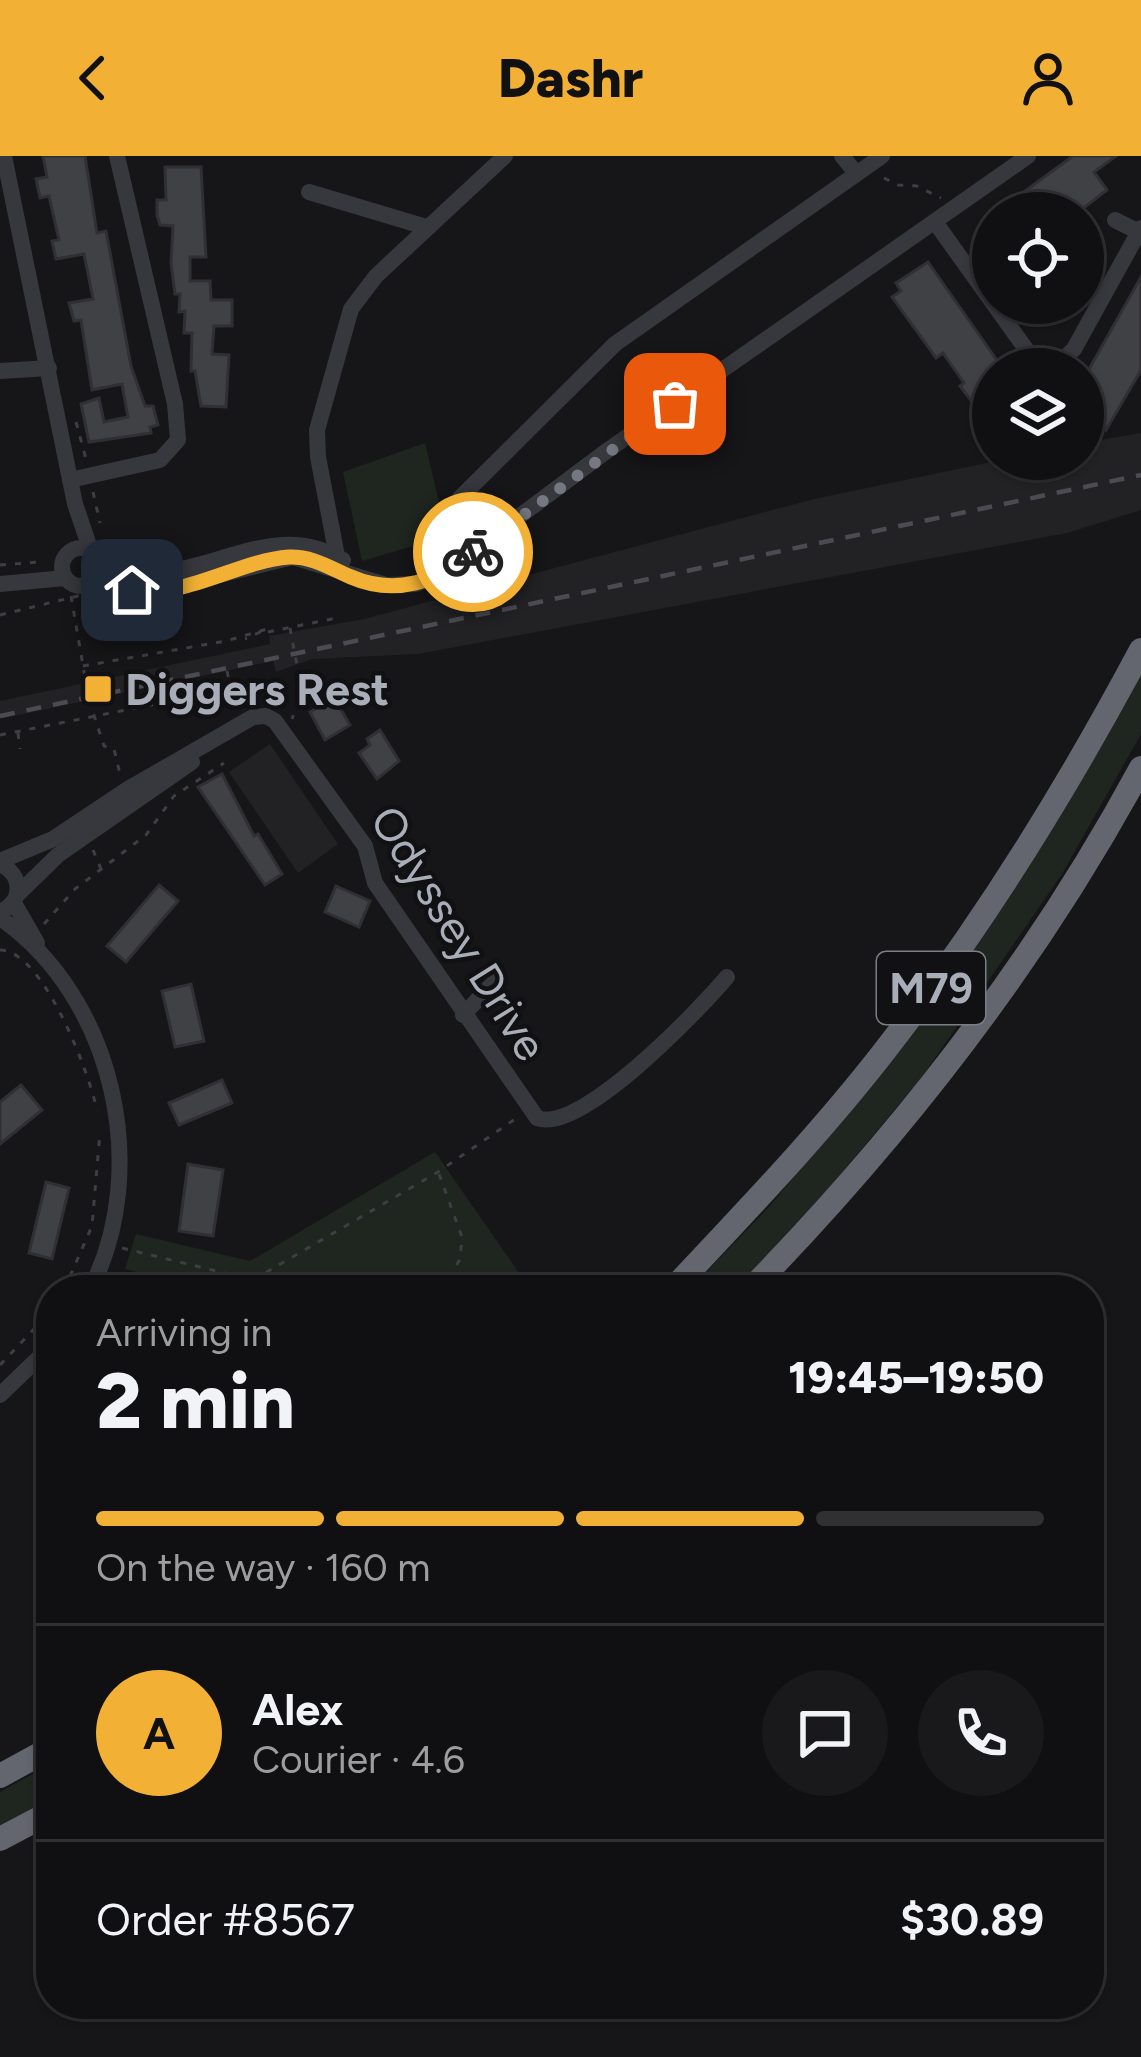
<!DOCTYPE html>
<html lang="en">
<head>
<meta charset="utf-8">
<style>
  body { margin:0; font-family:Figtree,sans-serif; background:#19191b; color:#f1f3f6; height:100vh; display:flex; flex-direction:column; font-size:45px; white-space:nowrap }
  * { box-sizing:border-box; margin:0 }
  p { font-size:39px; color:#9c9d9f }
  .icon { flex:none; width:66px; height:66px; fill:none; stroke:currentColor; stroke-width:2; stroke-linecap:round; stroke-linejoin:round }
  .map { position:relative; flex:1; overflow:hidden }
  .sheet { position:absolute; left:36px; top:1119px; width:1068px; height:744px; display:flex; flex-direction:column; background:#101012; border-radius:48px; box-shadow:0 3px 9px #0004,0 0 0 3px #303032 }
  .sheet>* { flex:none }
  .tools { position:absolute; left:972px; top:36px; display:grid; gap:24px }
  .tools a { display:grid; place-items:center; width:132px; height:132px; border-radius:50%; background:#101012; box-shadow:0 3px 9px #0004,0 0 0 3px #303032; font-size:60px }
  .pin { position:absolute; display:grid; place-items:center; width:102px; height:102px; color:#fff; margin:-51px; border-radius:24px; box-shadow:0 6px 18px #0006 }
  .courier { position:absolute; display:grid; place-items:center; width:120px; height:120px; margin:-60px; border:9px solid #f2b134; border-radius:50%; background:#fff; color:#222; box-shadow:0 3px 15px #0007 }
  .summary em { font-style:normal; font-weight:800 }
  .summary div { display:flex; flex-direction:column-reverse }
  .summary { display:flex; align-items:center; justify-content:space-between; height:204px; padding:0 60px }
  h1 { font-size:78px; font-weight:800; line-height:90px }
  .bar { display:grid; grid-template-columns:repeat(4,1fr); gap:18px 12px; align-content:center; height:144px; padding:0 60px }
  .bar i { height:15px; border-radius:9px; background:#303032 }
  .bar .selected { background:#f2b134 }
  .bar p { grid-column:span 4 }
  .line { display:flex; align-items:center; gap:30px; padding:0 60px; border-top:3px solid #303032 }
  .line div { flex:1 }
  .round { display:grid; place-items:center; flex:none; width:126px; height:126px; border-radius:63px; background:#19191b }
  header { display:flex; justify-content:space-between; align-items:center; height:156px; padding:0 60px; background:#f2b134; color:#111; font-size:54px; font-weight:800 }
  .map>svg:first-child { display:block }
  .built { fill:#222225 }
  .green { fill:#1e261f }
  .building { fill:#404145; stroke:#303034; stroke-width:3 }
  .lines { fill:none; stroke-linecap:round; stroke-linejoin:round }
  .path { stroke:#3d3f44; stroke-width:3; stroke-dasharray:6 9; stroke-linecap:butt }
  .minor { stroke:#37383d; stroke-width:16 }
  .highway { stroke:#63666e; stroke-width:24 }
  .rail { stroke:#4a4c52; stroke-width:4.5; stroke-dasharray:15 12; stroke-linecap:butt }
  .done { stroke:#757880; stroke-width:12; stroke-dasharray:0 21.6 }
  .route { stroke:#f2b134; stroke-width:15 }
  .poi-dot { fill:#f2b134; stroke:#111113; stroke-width:4.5 }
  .labels { text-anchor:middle; stroke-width:9; stroke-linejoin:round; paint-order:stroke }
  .shield { fill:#111113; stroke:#7b7e86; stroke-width:3 }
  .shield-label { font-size:42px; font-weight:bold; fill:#a8adb8 }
  .poi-label { font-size:45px; font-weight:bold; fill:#a8adb8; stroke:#111113; text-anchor:start }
  .street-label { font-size:45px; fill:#a8adb8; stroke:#111113 }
</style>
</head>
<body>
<header><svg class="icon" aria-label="back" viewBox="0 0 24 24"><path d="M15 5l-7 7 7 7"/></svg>Dashr<svg class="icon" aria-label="person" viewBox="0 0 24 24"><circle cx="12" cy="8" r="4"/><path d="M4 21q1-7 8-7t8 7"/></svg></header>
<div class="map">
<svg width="1141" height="1901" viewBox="0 0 1141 1901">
  <rect width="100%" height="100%" fill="#161618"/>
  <g class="built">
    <path d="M1141,277v77l-74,23 -649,121 -106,5 -36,13 -3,-11 -273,58v-18l270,-57 -1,-8 95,-17 450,-120 192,-40h77v-16z"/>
    <path d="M270,588l68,100 -40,29 -69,-101z"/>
  </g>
  <g class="green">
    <path d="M425,287l22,93 -85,25 -19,-89z"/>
    <path d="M1141,512v66l-79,140 -140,203 -133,159 -53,54h-47l80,-83 100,-121z"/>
    <path d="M435,996l96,138h-321l-85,-21 11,-35 114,27z"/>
    <path d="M51,1608v36l-51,27v-35z"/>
  </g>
  <g class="building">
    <path d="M43,0h42l12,77 9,-2 25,135 14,40h8l5,19 -8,2 1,6 -62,9 -8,-38 18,-6 5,24 24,-5 -6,-33 -30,6 -11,-70 -7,1 -5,-18 24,-4 -9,-45 -28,5 -4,-18 7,-1 -10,-44 -9,2 -4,-19 11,-2z"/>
    <path d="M1073,0h43l-22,16 13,18 -30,23h-82z"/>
    <path d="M165,11h36l5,90h-16v24h20l1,19h21v26h-18l-2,28 17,1 -3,52 -25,-1 -6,-35h-4l1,-38h-8l1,-22 -6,1 1,-18h-5l-4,-31 2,-37 -13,-1 -3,-10v-15h9z"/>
    <path d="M928,106l75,107h-10v60l-33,-43 4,-3 -21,-30 -7,5 -44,-61 9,-6 -5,-8z"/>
    <path d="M1141,121v93l-35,60 -7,-5 -6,9 -10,-6v-48z"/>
    <path d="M334,542l16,27 -25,15 -15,-28z"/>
    <path d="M380,574l19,31 -22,18 -18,-26 11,-8 -3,-6z"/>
    <path d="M222,618l32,62 4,-2 24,40 -17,11 -67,-98z"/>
    <path d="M159,729l19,16 -52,61 -19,-16z"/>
    <path d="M336,730l34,15 -11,26 -34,-15z"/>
    <path d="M191,828l13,57 -29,6 -13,-56z"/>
    <path d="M222,924l10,23 -53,22 -10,-22z"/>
    <path d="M21,929l21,25 -42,34v-42z"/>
    <path d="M188,1008l35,6 -10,66 -34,-5z"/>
    <path d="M46,1026l23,6 -17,71 -23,-6z"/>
  </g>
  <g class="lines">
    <g class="path">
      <path d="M884,22l14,7 19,1 24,12"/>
      <path d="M76,266l10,37"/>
      <path d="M93,336l7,31"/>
      <path d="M0,409l40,-3"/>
      <path d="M71,440l15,87"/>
      <path d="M0,459l82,-20"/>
      <path d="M290,472l12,64 -10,27"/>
      <path d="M268,476l73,-15"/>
      <path d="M83,510l143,-25 41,-12 -22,10"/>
      <path d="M227,515l8,35"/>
      <path d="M89,544l15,46 10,3 6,25"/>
      <path d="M18,577l2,16"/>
      <path d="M0,579l166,-33 7,6 91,-18"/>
      <path d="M93,694l8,19"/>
      <path d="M44,768l31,-35 71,-54 28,-39 50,-33"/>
      <path d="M0,794c43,0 90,124 97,161"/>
      <path d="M439,1018l23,63 -2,22 -18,31"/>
      <path d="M122,1092l131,32 185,-108 80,-55"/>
      <path d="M64,1134l28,-64 8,-94"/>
      <path d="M0,1209l51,-54"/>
    </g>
    <g class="minor">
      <path d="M4,0l71,348 16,47"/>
      <path d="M842,0l14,17"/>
      <path d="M309,36l117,35"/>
      <path d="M1115,64l24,12"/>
      <path d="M935,66l98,137 14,10"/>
      <path d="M1053,213l21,-20 67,-121"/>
      <path d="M0,215l49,-3"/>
      <path d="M70,324l90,-20 18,-20 -3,-36 -58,-248"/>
      <path d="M459,343l156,-155 267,-188"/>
      <circle cx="81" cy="411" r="19"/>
      <path d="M99,404c88,45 161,-51 244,0"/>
      <path d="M333,412l4,-12 -19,-99 -1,-27 34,-121 25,-33 129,-120"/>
      <path d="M92,426l62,9 139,-34 93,28 30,-1 25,-9 167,-125 420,-294"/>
      <path d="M0,428l65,-6"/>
      <path d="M0,705l53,-22 75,-50 125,-72 13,-1 9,5 90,125 10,37 162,235c43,17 161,-107 190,-141"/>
      <path d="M0,708c23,11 24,37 0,48"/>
      <path d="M17,739l41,-40 134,-93"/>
      <path d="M14,747l23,40"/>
      <path d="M0,762c114,79 152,251 90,372"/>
      <path d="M463,859l36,-38"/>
      <path d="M0,1239l51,-49"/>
    </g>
    <g class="highway">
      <path d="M672,1134c77,-82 156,-164 224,-254 94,-122 173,-251 245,-386"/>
      <path d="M750,1134c151,-155 288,-331 391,-522"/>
      <path d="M0,1620l51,-28"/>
      <path d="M0,1683l51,-27"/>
    </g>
    <path class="rail" d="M0,560l1141,-241"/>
  </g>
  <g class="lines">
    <path class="done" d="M473,396l202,-148"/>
    <path class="route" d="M132,434c53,9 105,-29 157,-33 23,-1 41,11 62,20 44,19 87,5 122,-25"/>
  </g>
  <rect class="poi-dot" x="83" y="518" width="30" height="30" rx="6"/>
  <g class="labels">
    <rect class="shield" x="877" y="796" width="108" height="72" rx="9"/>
    <g class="shield-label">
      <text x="931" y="847">M79</text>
    </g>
    <g class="poi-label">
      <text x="125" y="549">Diggers Rest</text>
    </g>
    <g class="street-label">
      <text transform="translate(459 777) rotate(58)" y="16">Odyssey Drive</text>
    </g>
  </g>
</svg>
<div class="tools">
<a><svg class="icon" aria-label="locate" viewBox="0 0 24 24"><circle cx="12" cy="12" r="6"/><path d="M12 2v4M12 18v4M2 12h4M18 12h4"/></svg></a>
<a><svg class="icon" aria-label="layers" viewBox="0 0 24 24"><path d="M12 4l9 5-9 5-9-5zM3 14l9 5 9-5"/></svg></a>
</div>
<div class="pin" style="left:675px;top:248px;background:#ea580c"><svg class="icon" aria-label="bag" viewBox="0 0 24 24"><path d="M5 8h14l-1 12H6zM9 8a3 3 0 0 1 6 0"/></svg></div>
<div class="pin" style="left:132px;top:434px;background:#1f2937"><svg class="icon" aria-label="home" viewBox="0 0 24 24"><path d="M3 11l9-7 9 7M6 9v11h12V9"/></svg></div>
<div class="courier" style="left:473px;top:396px"><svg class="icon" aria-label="bike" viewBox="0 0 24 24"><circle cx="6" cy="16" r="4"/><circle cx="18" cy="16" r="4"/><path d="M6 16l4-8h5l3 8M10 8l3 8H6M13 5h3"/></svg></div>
<section class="sheet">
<div class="summary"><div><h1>2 min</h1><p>Arriving in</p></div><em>19:45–19:50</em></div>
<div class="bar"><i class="selected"></i><i class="selected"></i><i class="selected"></i><i></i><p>On the way · 160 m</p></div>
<div class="line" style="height:216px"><b class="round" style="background:#f2b134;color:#111">A</b><div><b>Alex</b><p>Courier · 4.6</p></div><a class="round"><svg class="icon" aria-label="chat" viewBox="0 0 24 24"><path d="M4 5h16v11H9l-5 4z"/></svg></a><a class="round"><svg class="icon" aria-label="phone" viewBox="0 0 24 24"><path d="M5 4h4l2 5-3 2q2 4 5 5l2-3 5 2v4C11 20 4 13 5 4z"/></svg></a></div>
<div class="line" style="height:156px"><div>Order #8567</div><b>$30.89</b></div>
</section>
</div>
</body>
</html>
